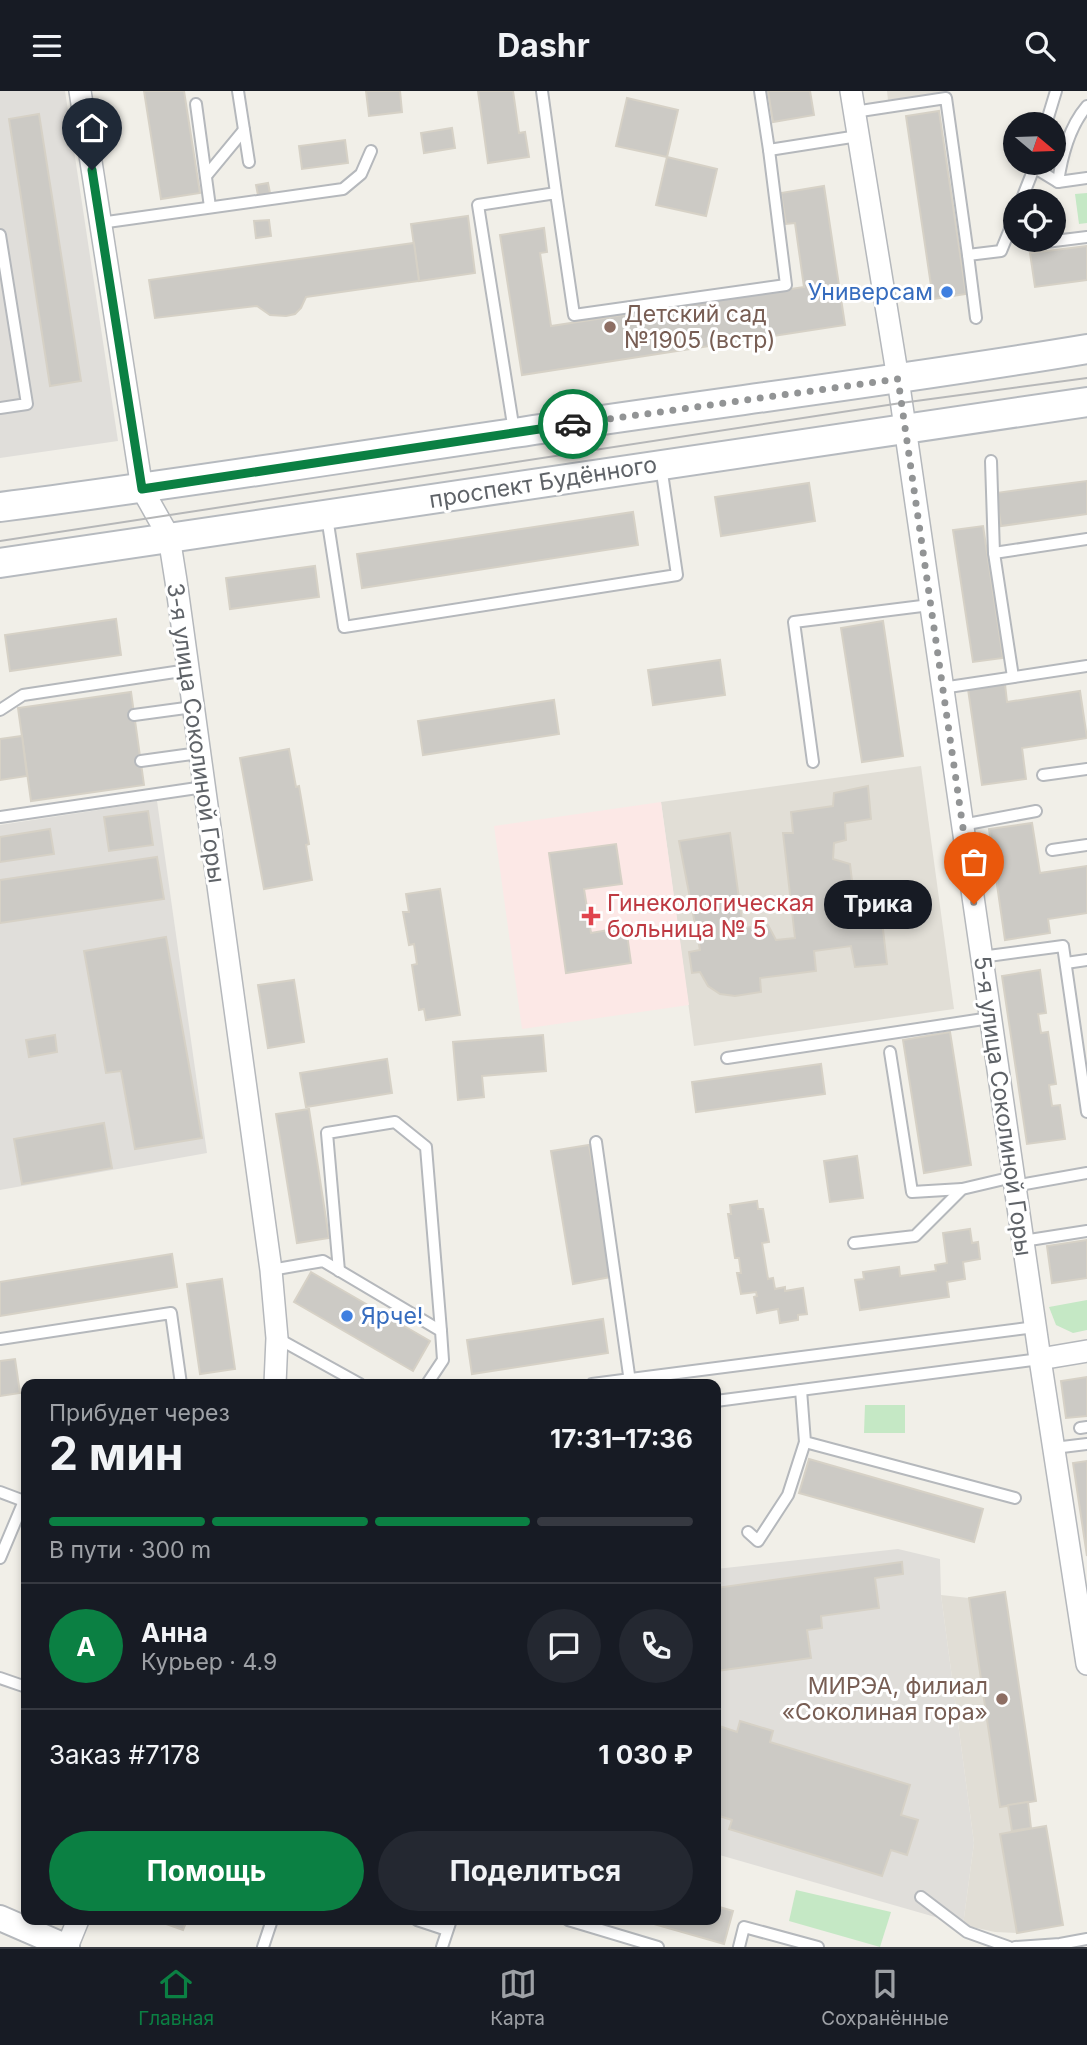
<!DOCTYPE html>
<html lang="ru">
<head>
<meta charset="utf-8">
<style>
  body { margin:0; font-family:Inter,sans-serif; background:#242831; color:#f1f3f6; height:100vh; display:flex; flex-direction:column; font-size:26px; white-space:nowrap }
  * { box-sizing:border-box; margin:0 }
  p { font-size:23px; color:#9ea1a6 }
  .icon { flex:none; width:38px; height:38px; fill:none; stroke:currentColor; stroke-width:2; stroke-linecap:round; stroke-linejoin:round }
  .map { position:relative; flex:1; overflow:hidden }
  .sheet { position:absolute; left:21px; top:1288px; width:700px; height:546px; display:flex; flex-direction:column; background:#171b24; border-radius:14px; box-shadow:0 4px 10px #0003 }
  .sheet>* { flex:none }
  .needle { width:46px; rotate:109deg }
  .tools { position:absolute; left:1003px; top:21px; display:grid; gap:14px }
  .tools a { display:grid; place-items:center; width:63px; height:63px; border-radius:50%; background:#171b24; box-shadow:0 4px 10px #0003; font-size:35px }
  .pin { position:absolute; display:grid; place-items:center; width:60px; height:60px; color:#fff; margin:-72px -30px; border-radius:50% 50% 50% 0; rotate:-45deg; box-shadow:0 0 7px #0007 }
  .pin .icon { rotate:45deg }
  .courier { position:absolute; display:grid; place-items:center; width:70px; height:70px; margin:-35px; border:5px solid #0b8043; border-radius:50%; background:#fff; color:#222; box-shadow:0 2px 9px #0007 }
  .bubble { position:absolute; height:49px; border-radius:24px; background:#171b24; box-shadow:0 4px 10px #0003; font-size:23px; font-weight:700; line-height:49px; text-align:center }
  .headline em { font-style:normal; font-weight:700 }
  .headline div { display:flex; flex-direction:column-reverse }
  .headline { display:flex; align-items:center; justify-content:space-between; height:119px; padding:0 28px }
  h1 { font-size:46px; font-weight:700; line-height:52px }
  .bar { display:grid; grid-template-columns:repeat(4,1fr); gap:10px 7px; align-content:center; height:84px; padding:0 28px }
  .bar i { height:9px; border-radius:5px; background:#363941 }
  .bar .current { background:#0b8043 }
  .bar p { grid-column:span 4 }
  .line { display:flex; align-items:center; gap:18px; padding:0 28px; border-top:2px solid #363941 }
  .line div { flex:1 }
  .round { display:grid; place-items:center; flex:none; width:74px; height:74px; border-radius:37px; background:#242831 }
  .primary-button { display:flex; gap:14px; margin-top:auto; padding:14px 28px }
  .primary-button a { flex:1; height:80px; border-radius:42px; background:#0b8043; color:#fff; font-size:28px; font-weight:700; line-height:80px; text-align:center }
  .primary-button a+a { background:#242831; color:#f1f3f6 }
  header { display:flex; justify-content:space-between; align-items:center; height:91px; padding:0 28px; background:#171b24; font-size:32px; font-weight:700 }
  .tab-bar { display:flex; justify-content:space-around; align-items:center; height:98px; border-top:2px solid #363941; background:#171b24; font-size:19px; color:#9ea1a6 }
  .tab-bar a { display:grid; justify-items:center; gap:4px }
  .tab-bar .current { color:#0b8043 }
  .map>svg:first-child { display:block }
  .industrial { fill:#e0deda }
  .education { fill:#e1ded6 }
  .medical { fill:#fce8e6 }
  .green { fill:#c5e8c5 }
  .building { fill:#cccac5; stroke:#d6d1c6; stroke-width:2 }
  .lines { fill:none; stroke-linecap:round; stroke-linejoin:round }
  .service-casing { stroke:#b5b8bc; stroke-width:14 }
  .minor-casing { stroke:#b5b8bc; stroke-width:24 }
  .tertiary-casing { stroke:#b5b8bc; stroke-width:28 }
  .secondary-casing { stroke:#b6babf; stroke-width:32 }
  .service { stroke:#fff; stroke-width:10 }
  .minor { stroke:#fff; stroke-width:21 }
  .tertiary { stroke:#fff; stroke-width:24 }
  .secondary { stroke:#fff; stroke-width:28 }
  .tram { stroke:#b6b7b8; stroke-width:2 }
  .done { stroke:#929495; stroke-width:7; stroke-dasharray:0 12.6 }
  .route { stroke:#0b8043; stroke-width:9 }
  .shop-dot { fill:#3f7fe0; stroke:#fff; stroke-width:2.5 }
  .education-dot { fill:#8d6e63; stroke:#fff; stroke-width:2.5 }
  .health-dot { fill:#e0444e; stroke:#fff; stroke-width:2.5 }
  .labels { text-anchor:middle; stroke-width:6; stroke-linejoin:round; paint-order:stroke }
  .shop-label { font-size:23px; fill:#366cbe; stroke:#fff; text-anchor:end }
  .education-label { font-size:23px; fill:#785e54; stroke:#fff; text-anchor:start }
  .street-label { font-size:23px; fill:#5f6368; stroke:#fff }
  .health-label { font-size:23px; fill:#be3a42; stroke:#fff; text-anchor:start }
</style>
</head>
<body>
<header><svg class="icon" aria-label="menu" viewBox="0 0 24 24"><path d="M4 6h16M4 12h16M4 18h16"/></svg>Dashr<svg class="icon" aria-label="search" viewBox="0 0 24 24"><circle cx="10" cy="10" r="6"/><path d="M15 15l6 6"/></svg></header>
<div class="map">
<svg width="1087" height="1856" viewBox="0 0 1087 1856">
  <rect width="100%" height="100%" fill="#f1efe8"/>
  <g class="industrial">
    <path d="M0,0h65l53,350 -118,17z"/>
    <path d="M157,710l50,352 -207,37v-365z"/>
    <path d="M898,1458l42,10 1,36 33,248 -11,82 -247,-71v-285z"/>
  </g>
  <g class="education">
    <path d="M887,0h64l-63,9z"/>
    <path d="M921,675l33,243 -260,37 -33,-244z"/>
    <path d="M1005,1501l31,209 -8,2 3,25 15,-2 17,99 -46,8 -22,-1 -32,-7 11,-82 -33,-248 28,3z"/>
  </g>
  <path class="medical" d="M661,711l28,203 -167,24 -28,-203z"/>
  <g class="green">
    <path d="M1087,102v30l-8,1 -4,-30z"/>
    <path d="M1087,1209v30l-14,3 -17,-8 -7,-18z"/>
    <path d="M865,1314h40v28h-41z"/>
    <path d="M796,1799l95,22 -11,35 -91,-26z"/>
  </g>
  <g class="building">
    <path d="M144,0h40l16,102 -39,6z"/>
    <path d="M366,0h34l2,21 -33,4z"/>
    <path d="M478,0h35l6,42 6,-1 4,25 -41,6z"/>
    <path d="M768,0h42l4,24 -41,7z"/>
    <path d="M627,7l51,12 -11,47 -51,-11z"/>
    <path d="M939,20l27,183 -33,5 -27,-183z"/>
    <path d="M39,23l42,267 -31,5 -41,-267z"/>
    <path d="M452,37l3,20 -31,5 -3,-20z"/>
    <path d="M345,49l3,23 -46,6 -3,-23z"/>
    <path d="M667,66l50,12 -11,47 -50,-11z"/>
    <path d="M268,92l2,10 -12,2 -2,-10z"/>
    <path d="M824,95l21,139 -323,50 -22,-140 44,-7 3,24 -7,1 11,73 253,-39 -9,-64 -9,1 -5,-31z"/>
    <path d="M468,125l7,57 -56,8 -8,-57z"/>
    <path d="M269,129l2,16 -15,2 -2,-17z"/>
    <path d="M414,152l5,38 -113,16 -5,11 -6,6 -9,2 -16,-1 -13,-9 -102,12 -6,-38z"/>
    <path d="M1087,155v34l-52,7 -5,-34z"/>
    <path d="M1087,390v33l-86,12 -5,-33z"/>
    <path d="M809,392l6,38 -94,15 -6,-39z"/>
    <path d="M633,421l5,33 -276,43 -5,-34z"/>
    <path d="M983,435l20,132 -30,4 -20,-132z"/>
    <path d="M315,475l4,31 -89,12 -4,-31z"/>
    <path d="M116,528l5,36 -111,16 -5,-36z"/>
    <path d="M883,530l20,135 -41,6 -21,-134z"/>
    <path d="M720,569l5,35 -72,10 -5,-35z"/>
    <path d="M1005,593l2,18 73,-11 7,47 -65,10 4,31 -44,6 -14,-96z"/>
    <path d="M131,601l13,93 -113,16 -13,-93z"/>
    <path d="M554,609l5,34 -136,21 -5,-34z"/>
    <path d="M22,645l5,40 -27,4v-41z"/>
    <path d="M289,658l7,38 3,-1 10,58 -3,1 6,35 -48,9 -24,-131z"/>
    <path d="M868,695l3,33 -26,4 1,17 -12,3 -1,16 17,5 2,17 -12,7v18h16l4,18 22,-3 5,43 -32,3 -4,-21 -37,5 2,20 -56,7 1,14 -26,4 -15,-2 -12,-8 -8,-14 -8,1 -3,-21 11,-2 -21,-109 51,-8 13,95 25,-3 8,15 19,-2 -12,-105h10l-2,-21 42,-6 1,-13z"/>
    <path d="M148,720l5,34 -44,6 -5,-34z"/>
    <path d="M1032,732l8,50 47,-7v47l-39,6 2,14 -45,7 -16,-111z"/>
    <path d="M50,738l4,25 -54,8v-25z"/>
    <path d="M616,753l6,40 -38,5 7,44 35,-6 5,36 -65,10 -17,-120z"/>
    <path d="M157,766l7,42 -164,24v-43z"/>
    <path d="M440,798l20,126 -34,5 -2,-11 -5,1 -7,-45 5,-1 -3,-20 -5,1 -6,-33h6l-3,-18z"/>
    <path d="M166,846l36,201 -67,11 -14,-78 -15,2 -22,-122z"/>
    <path d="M1040,879l6,43 -8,1 3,19 7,-1 8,52 -7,1 3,21 8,-1 5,34 -38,5 -25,-168z"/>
    <path d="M294,889l10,62 -36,6 -10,-63z"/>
    <path d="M950,941l21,133 -47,8 -21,-133z"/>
    <path d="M55,944l2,17 -28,5 -3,-17z"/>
    <path d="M543,944l3,36 -64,5 2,21 -26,3 -5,-58z"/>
    <path d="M387,968l5,34 -86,14 -6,-34z"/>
    <path d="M821,973l4,30 -129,18 -4,-30z"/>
    <path d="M309,1018l20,129 -32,5 -21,-129z"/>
    <path d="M104,1032l8,45 -90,16 -8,-45z"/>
    <path d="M589,1054l22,132 -38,7 -22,-133z"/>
    <path d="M857,1065l6,42 -33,4 -6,-41z"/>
    <path d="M757,1110l1,8h5l6,33 -7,1 6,36 5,-1 2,11 10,-2v4l18,-3 4,26 -9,1v5l-18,3 -2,-14 -21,4 -3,-16 3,-1 -1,-4 -15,2 -4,-21h4l-2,-15h-4l-7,-44h3l-1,-9z"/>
    <path d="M970,1138l2,14 6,-1 2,17 -17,3 2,17 -18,3 2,15 -89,13 -5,-30 9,-1 -1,-7 36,-5 1,9 36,-5 -1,-6 12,-2 -4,-30z"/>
    <path d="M1087,1149v38l-35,5 -5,-37z"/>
    <path d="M172,1163l5,33 -177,29v-34z"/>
    <path d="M311,1181l119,69 -17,30 -119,-69z"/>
    <path d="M222,1188l13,90 -35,5 -13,-90z"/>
    <path d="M603,1228l5,34 -136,21 -5,-34z"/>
    <path d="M15,1268l5,34 -20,3v-35z"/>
    <path d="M1087,1286v39l-21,2 -5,-37z"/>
    <path d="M809,1368l174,50 -9,33 -175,-49z"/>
    <path d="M1087,1370v95l-14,-93z"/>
    <path d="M902,1471l1,12 -28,4 4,30 -58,8 1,12 -15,2 4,28 -95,13v-83z"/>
    <path d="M1005,1501l31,209 -36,6 -31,-209z"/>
    <path d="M740,1630l33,10 -3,11 140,43 -9,30 17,5 -11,35 -16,-5 -9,26 -153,-47 3,-9 -16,-5v-16l3,-12 -3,-1v-61l21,7z"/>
    <path d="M1028,1711l3,26 -19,3 -4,-26z"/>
    <path d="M1046,1735l17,99 -46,8 -17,-99z"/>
    <path d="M716,1815l17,5 -9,33 -84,-24h76z"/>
    <path d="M155,1829h32l-4,10z"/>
  </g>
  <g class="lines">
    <defs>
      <g id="service">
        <path d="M238,0l11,71"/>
        <path d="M542,0l14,102"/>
        <path d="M760,0l9,59 89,-14"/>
        <path d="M196,13l14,103"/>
        <path d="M854,21l92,-14 22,157"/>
        <path d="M1046,33l10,-33"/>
        <path d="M1035,77l23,14 29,-4"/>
        <path d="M206,85l38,-46"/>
        <path d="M1058,91c4,-27 11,-55 29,-76"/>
        <path d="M1021,110l15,-38"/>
        <path d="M100,132l243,-34 18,-15 10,-23"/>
        <path d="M0,144l27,169 -27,4"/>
        <path d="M1030,153l57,-7"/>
        <path d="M976,227l-8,-63 33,-4 14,-34"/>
        <path d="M514,340l-36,-226 78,-12 18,122 212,-30 -17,-135"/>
        <path d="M991,370l3,92 19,124"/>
        <path d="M327,426l17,110 333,-52 -16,-109"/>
        <path d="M994,462l93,-14"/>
        <path d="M942,597l145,-22"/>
        <path d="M0,619l23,-15 165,-25"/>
        <path d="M134,624l59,-8"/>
        <path d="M141,670l58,-8"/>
        <path d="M813,671l-19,-140 136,-17"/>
        <path d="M1043,684l44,-6"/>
        <path d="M0,726l204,-30"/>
        <path d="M962,734l74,-14"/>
        <path d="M1052,759l35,-5"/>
        <path d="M981,866l82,-11 24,166"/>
        <path d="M1066,872l21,-3"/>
        <path d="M890,961l22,140 50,-3"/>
        <path d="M727,967l263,-40"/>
        <path d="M596,1051l34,240"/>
        <path d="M1014,1095l73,-13"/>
        <path d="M1023,1150l64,-10"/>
        <path d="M854,1152l61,-7 47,-47 51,-12"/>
        <path d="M271,1179l52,-9 118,70 2,29 -16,24"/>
        <path d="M339,1180l-12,-138 68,-11 31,25 15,184"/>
        <path d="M277,1247l83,46"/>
        <path d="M0,1248l171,-26 10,71"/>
        <path d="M592,1293l443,-57"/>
        <path d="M801,1299l4,52 210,56"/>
        <path d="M716,1310l324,-42"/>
        <path d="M1080,1337l7,-1"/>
        <path d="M1054,1357l33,-4"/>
        <path d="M0,1401l24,9"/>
        <path d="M748,1441l10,9 30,-46 17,-53"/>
        <path d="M0,1467l24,-57h2"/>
        <path d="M0,1587l26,9"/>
        <path d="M921,1806l46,35 42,15"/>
        <path d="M417,1829l30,10"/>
        <path d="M568,1829l90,27"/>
        <path d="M263,1856l9,-27"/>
        <path d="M442,1856l9,-27"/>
        <path d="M739,1856l5,-20 74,20"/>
        <path d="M1015,1856l45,-3 27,-5"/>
      </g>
      <g id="minor">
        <path d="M80,0l62,398 27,48 7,44 95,689 6,68 -2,46"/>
        <path d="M851,0l47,288 142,980 47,305"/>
        <path d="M1040,1268l47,-8"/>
        <path d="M67,1856l11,-27"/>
      </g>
      <path id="tertiary" d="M0,1827l67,29"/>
      <g id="secondary">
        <path d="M0,416c172,-22 342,-49 514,-74 191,-29 382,-52 573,-84"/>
        <path d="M0,472l1087,-161"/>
      </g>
    </defs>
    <use href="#service" class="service-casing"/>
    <use href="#minor" class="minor-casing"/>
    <use href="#tertiary" class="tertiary-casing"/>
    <use href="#secondary" class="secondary-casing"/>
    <use href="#service" class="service"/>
    <use href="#minor" class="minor"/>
    <use href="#tertiary" class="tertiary"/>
    <use href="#secondary" class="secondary"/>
    <path class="tram" d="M0,450l901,-138 186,-25"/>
  </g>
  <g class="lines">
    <path class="done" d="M573,333l325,-45 76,525"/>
    <path class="route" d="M92,79l50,319 431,-65"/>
  </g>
  <g class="shop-dot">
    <circle cx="947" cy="201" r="7"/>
    <circle cx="347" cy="1225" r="7"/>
  </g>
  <g class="education-dot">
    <circle cx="610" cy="236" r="7"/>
    <circle cx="1002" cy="1608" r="7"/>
  </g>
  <path class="health-dot" d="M587.5 814.5h7v7h7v7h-7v7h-7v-7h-7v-7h7z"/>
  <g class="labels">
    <g class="shop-label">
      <text x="933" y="209">Универсам</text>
      <text x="361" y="1233" text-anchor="start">Ярче!</text>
    </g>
    <g class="education-label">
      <text x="624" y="231">Детский сад<tspan x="624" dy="26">№1905 (встр)</tspan></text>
      <text x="988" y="1603" text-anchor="end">МИРЭА, филиал<tspan x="988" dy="26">«Соколиная гора»</tspan></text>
    </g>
    <g class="street-label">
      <text transform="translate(543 391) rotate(-9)" y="8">проспект Будённого</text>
      <text transform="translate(196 642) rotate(82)" y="8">3-я улица Соколиной Горы</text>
      <text transform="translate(1003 1015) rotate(82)" y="8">5-я улица Соколиной Горы</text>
    </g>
    <g class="health-label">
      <text x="607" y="820">Гинекологическая<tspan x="607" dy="26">больница № 5</tspan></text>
    </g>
  </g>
</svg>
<div class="tools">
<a><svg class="needle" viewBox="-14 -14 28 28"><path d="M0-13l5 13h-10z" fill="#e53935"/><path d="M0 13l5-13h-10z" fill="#9ea1a6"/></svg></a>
<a><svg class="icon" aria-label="locate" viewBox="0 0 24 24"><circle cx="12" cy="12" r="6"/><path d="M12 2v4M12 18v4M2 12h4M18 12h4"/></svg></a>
</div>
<div class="pin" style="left:974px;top:813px;background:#ea580c"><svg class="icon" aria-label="bag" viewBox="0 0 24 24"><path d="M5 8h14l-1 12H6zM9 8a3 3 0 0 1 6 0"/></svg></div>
<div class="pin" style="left:92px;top:79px;background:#1f2937"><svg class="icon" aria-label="home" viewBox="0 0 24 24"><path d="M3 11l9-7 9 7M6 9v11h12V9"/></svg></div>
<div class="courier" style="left:573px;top:333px"><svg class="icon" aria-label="car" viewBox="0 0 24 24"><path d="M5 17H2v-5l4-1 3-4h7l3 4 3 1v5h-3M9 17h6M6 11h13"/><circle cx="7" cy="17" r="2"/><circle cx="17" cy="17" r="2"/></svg></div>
<div class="bubble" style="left:824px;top:789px;width:108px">Трика</div>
<section class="sheet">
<div class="headline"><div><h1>2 мин</h1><p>Прибудет через</p></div><em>17:31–17:36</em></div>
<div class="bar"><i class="current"></i><i class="current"></i><i class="current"></i><i></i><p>В пути · 300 m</p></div>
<div class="line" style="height:126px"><b class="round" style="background:#0b8043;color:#fff">А</b><div><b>Анна</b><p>Курьер · 4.9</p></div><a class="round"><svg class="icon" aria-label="chat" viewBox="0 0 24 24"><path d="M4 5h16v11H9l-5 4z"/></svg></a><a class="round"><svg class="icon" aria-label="phone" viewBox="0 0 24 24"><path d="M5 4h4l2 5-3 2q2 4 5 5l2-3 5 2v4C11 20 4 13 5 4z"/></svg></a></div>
<div class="line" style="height:91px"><div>Заказ #7178</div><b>1 030 ₽</b></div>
<div class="primary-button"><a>Помощь</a><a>Поделиться</a></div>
</section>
</div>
<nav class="tab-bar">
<a class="current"><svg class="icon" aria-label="home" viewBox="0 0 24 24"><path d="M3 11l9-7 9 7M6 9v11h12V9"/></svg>Главная</a>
<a><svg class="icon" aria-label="map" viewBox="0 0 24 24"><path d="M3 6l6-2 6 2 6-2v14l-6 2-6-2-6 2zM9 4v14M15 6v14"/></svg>Карта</a>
<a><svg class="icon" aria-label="saved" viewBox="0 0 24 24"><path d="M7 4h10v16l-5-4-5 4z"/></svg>Сохранённые</a>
</nav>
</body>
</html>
